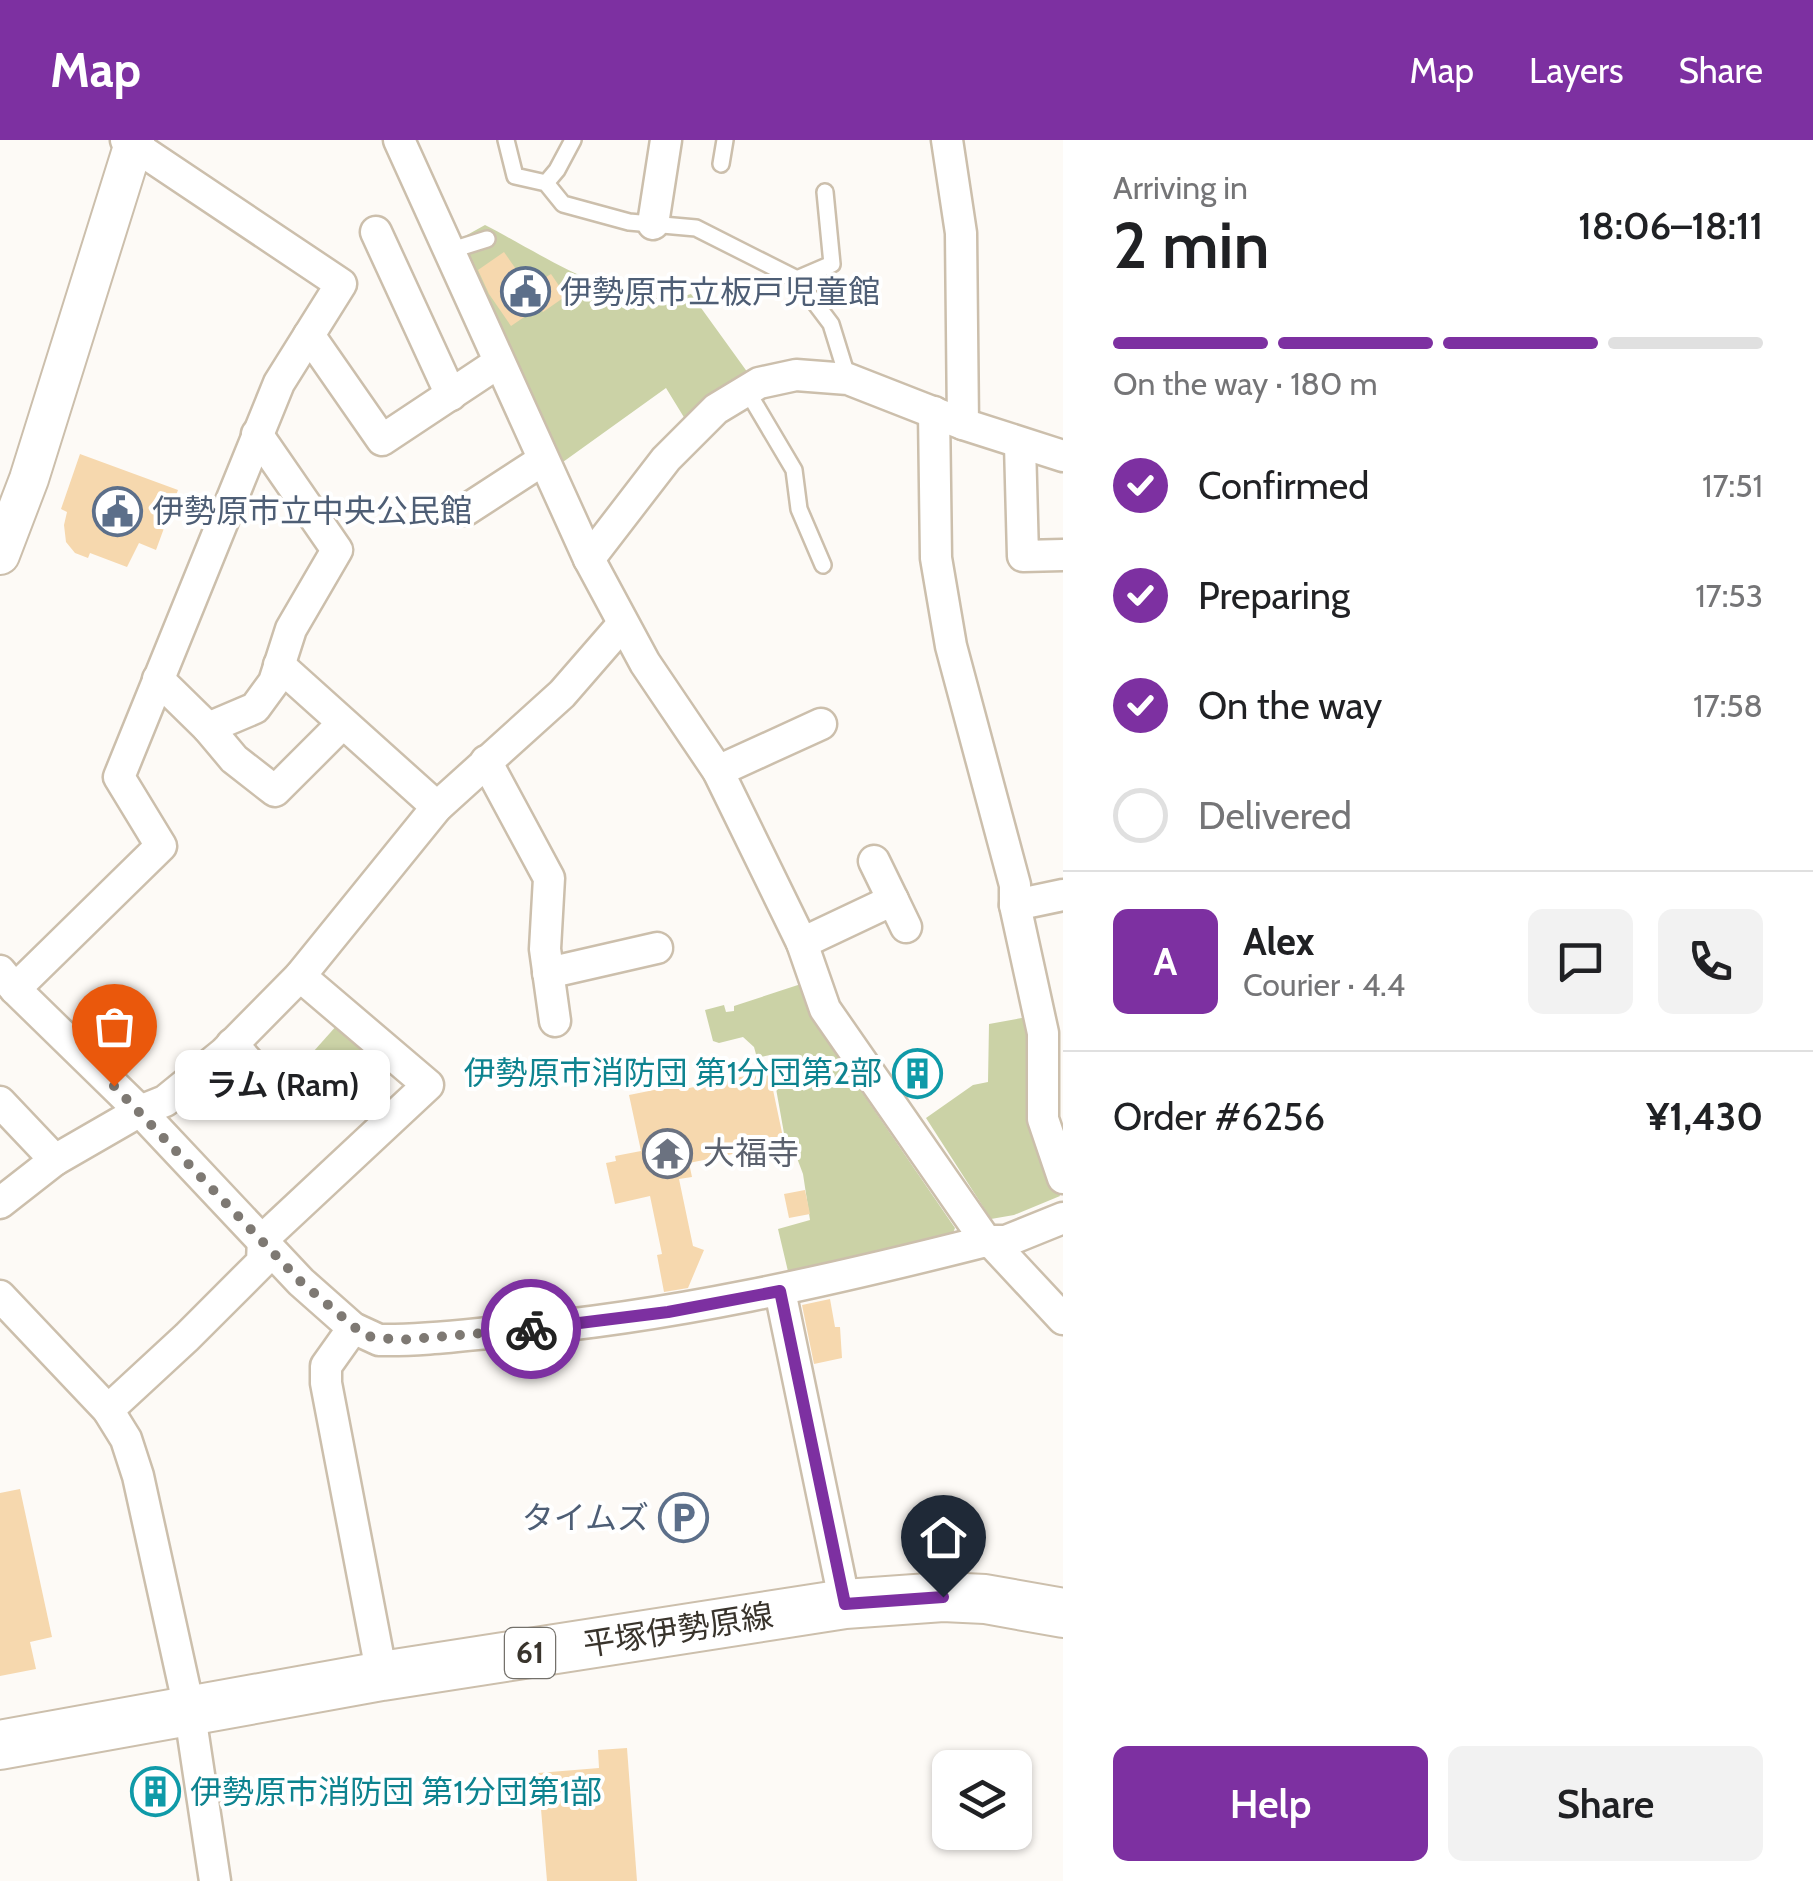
<!DOCTYPE html>
<html lang="en">
<head>
<meta charset="utf-8">
<style>
  body { margin:0; font-family:Cabin,"Noto Sans JP",sans-serif; background:#f2f2f2; color:#202124; height:100vh; display:flex; flex-direction:column; font-size:38px; white-space:nowrap }
  * { box-sizing:border-box; margin:0 }
  p { font-size:32px; color:#757577 }
  .icon { flex:none; width:55px; height:55px; fill:none; stroke:currentColor; stroke-width:2; stroke-linecap:round; stroke-linejoin:round }
  .map { position:relative; flex:1; overflow:hidden }
  .drawer { display:flex; flex-direction:column; background:#fff; width:750px }
  .drawer>* { flex:none }
  .controls { position:absolute; left:932px; top:1610px; display:grid; gap:20px }
  .controls a { display:grid; place-items:center; width:100px; height:100px; border-radius:15px; background:#fff; box-shadow:0 2px 8px #0004; font-size:50px }
  .pin { position:absolute; display:grid; place-items:center; width:85px; height:85px; color:#fff; margin:-102px -42px; border-radius:50% 50% 50% 0; rotate:-45deg; box-shadow:0 0 10px #0007 }
  .pin .icon { rotate:45deg }
  .courier { position:absolute; display:grid; place-items:center; width:100px; height:100px; margin:-50px; border:8px solid #7d30a1; border-radius:50%; background:#fff; color:#222; box-shadow:0 2px 12px #0007 }
  .bubble { position:absolute; height:70px; border-radius:15px; background:#fff; box-shadow:0 2px 8px #0004; font-size:32px; font-weight:600; line-height:70px; text-align:center }
  .overview em { font-style:normal; font-weight:600 }
  .overview div { display:flex; flex-direction:column-reverse }
  .overview { display:flex; align-items:center; justify-content:space-between; height:170px; padding:0 50px }
  h1 { font-size:65px; font-weight:600; line-height:75px }
  .bar { display:grid; grid-template-columns:repeat(4,1fr); gap:15px 10px; align-content:center; height:120px; padding:0 50px }
  .bar i { height:12px; border-radius:8px; background:#e0e0e0 }
  .bar .selected { background:#7d30a1 }
  .bar p { grid-column:span 4 }
  .line { display:flex; align-items:center; gap:25px; padding:0 50px; border-top:2px solid #e0e0e0 }
  .line div { flex:1 }
  .round { display:grid; place-items:center; flex:none; width:105px; height:105px; border-radius:15px; background:#f2f2f2 }
  ol { padding:0 50px; list-style:none }
  li { display:flex; align-items:center; gap:30px; height:110px }
  li p { margin-inline-start:auto }
  li .icon { padding:10px; border-radius:50%; background:#7d30a1; color:#fff; stroke-width:4 }
  li:last-child { color:#757577 }
  li i { width:55px; height:55px; border:5px solid #e0e0e0; border-radius:50% }
  .primary-button { display:flex; gap:20px; margin-top:auto; padding:20px 50px }
  .primary-button a { flex:1; height:115px; border-radius:15px; background:#7d30a1; color:#fff; font-size:40px; font-weight:600; line-height:115px; text-align:center }
  .primary-button a+a { background:#f2f2f2; color:#202124 }
  header { display:flex; align-items:center; gap:60px; box-sizing:border-box; height:140px; padding:0 50px; background:#7d30a1; color:#fff }
  header strong { font-size:48px }
  nav { display:flex; gap:55px; margin-inline-start:auto; font-size:35px }
  main { display:flex; flex:1; min-height:0 }
  .map>svg:first-child { display:block }
  .green { fill:#cbd2a6 }
  .building { fill:#f6d8ae }
  .lines { fill:none; stroke-linecap:round; stroke-linejoin:round }
  .service-casing { stroke:#ccbfac; stroke-width:20 }
  .minor-casing { stroke:#ccbfac; stroke-width:35 }
  .tertiary-casing { stroke:#ccbfac; stroke-width:42 }
  .primary-casing { stroke:#ccbfac; stroke-width:52 }
  .service { stroke:#fff; stroke-width:15 }
  .minor { stroke:#fff; stroke-width:30 }
  .tertiary { stroke:#fff; stroke-width:38 }
  .primary { stroke:#fff; stroke-width:48 }
  .done { stroke:#7e7973; stroke-width:10; stroke-dasharray:0 18 }
  .route { stroke:#7d30a1; stroke-width:12 }
  .labels { text-anchor:middle; stroke-width:8; stroke-linejoin:round; paint-order:stroke }
  .shield { fill:#fff; stroke:#74716b; stroke-width:2.5 }
  .shield-label { font-size:30px; font-weight:bold; fill:#39342c }
  .service-label { font-size:32px; fill:#4e5e75; stroke:#fff; text-anchor:start }
  .culture-label { font-size:32px; fill:#0d838f; stroke:#fff; text-anchor:end }
  .worship-label { font-size:32px; fill:#5b616d; stroke:#fff; text-anchor:start }
  .street-label { font-size:32px; fill:#39342c; stroke:#fff }
</style>
</head>
<body>
<header>
<strong>Map</strong>
<nav><a>Map</a><a>Layers</a><a>Share</a></nav>
</header>
<main>
<div class="map">
<svg width="1063" height="1741" viewBox="0 0 1063 1741">
  <rect width="100%" height="100%" fill="#fdfaf6"/>
  <g class="green">
    <path d="M485,85c55,28 144,90 206,69l57,79 -63,46 -19,-31 -110,79 -98,-227z"/>
    <path d="M804,843l14,45 137,200 -4,10 -160,46 -13,-55 32,-9 -7,-46 -9,-24h-7l-17,-95 -13,3 -3,-11 -11,-10 -24,6 -6,-2 -8,-31 19,-5 2,7 8,-1v-5z"/>
    <path d="M1027,877l2,91 31,88 -46,19 -23,4 -65,-101 47,-33 15,-3 1,-58z"/>
    <path d="M338,884l37,33 -34,37 -36,-33z"/>
  </g>
  <g class="building">
    <path d="M504,112l14,20 4,-3 11,16 18,-11 15,22 -23,16 -4,-5 -28,19 -22,-32 -11,-24z"/>
    <path d="M80,314l98,36 -22,60 -17,-7 -12,24 -37,-14 -2,5 -13,-5 -9,-11 -2,-17 3,-13 -6,-3z"/>
    <path d="M922,914l15,21 -25,17 -15,-21z"/>
    <path d="M769,931l15,71 -23,5 2,9 -29,6 -1,-8 -44,9 3,14 -13,2 14,67 11,4 -16,38 -24,4 -7,-37 5,-1 -12,-58 -35,8 -9,-41 10,-2 -1,-5 26,-5 -12,-56 50,-10 1,5z"/>
    <path d="M805,1050l5,24 -21,4 -5,-24z"/>
    <path d="M830,1159l5,28h5l2,31 -28,6 -12,-59z"/>
    <path d="M20,1349l32,148 -22,5 6,27 -36,7v-183z"/>
    <path d="M627,1608l10,133h-90l-9,-108 61,-5 -1,-18z"/>
  </g>
  <g class="lines">
    <defs>
      <g id="service">
        <path d="M506,0l9,36 31,7 17,21 66,18 67,6 101,51 34,45 17,55"/>
        <path d="M721,24l4,-24"/>
        <path d="M546,43l11,-13 16,-30"/>
        <path d="M449,111l38,-12"/>
        <path d="M797,139l35,-15 -7,-72"/>
        <path d="M746,249l48,81 5,39 24,56"/>
      </g>
      <g id="minor">
        <path d="M399,0l190,419 56,104 73,108 84,172 23,66 161,232 8,4 69,74"/>
        <path d="M947,0l14,93 2,191"/>
        <path d="M653,84l13,-84"/>
        <path d="M376,92l75,163"/>
        <path d="M309,195l73,105 116,-77"/>
        <path d="M934,272l2,146 15,88 64,239v20l28,128v86l20,59"/>
        <path d="M1020,304l3,112 40,-1"/>
        <path d="M466,370l77,-50"/>
        <path d="M589,419l77,-100 50,-50 43,-26 37,-8 52,4 115,45 100,32"/>
        <path d="M279,525l158,142"/>
        <path d="M158,539l50,49 47,-20 19,-26 17,-53 46,-79 -80,-116"/>
        <path d="M208,588l26,31 41,32 67,-67"/>
        <path d="M486,621l63,117 -4,71 10,72"/>
        <path d="M718,631l103,-47"/>
        <path d="M874,721l19,39"/>
        <path d="M1015,765l48,-10"/>
        <path d="M802,803l91,-43 13,27"/>
        <path d="M0,831l15,18 125,122 161,171 52,46 26,12c43,1 86,-5 129,-9 163,-14 320,-50 478,-90h20l57,-23"/>
        <path d="M548,833l109,-25"/>
        <path d="M15,849l146,-143 -42,-69 160,-394 62,-99 -215,-144"/>
        <path d="M232,904l30,33"/>
        <path d="M0,962l55,58"/>
        <path d="M0,1063l55,-43 85,-49 25,-10 59,-48 76,-77 137,-169 125,-113 60,-69"/>
        <path d="M780,1151l65,313"/>
        <path d="M0,1156l108,114 18,29 12,37 51,232 26,173"/>
        <path d="M353,1188l-27,38v17l56,293"/>
        <path d="M108,1270l79,-73 75,-75 1,-23 165,-154 -128,-109"/>
      </g>
      <path id="tertiary" d="M0,415l29,-76 106,-339"/>
      <path id="primary" d="M0,1605l382,-69 463,-72 98,-7 42,2 78,14"/>
    </defs>
    <use href="#service" class="service-casing"/>
    <use href="#minor" class="minor-casing"/>
    <use href="#tertiary" class="tertiary-casing"/>
    <use href="#primary" class="primary-casing"/>
    <use href="#service" class="service"/>
    <use href="#minor" class="minor"/>
    <use href="#tertiary" class="tertiary"/>
    <use href="#primary" class="primary"/>
  </g>
  <g class="lines">
    <path class="done" d="M114,946l187,196 64,54 35,4 131,-11"/>
    <path class="route" d="M531,1189l137,-17 112,-21 65,313 98,-7"/>
  </g>
  <defs>
    <symbol id="civic-ring" viewBox="-11 -11 22 22"><circle r="9.5" fill="#fff" stroke="#5c6f8a" stroke-width="1.5"/><path d="M-.6-6.5H3V-4.5H.6V-3L4-1V1h2V6H-6V1h2V-1L-.6-3ZM-1.2 2.5V6h2.4V2.5Z" fill="#5c6f8a"/></symbol>
    <symbol id="building-ring" viewBox="-11 -11 22 22"><circle r="9.5" fill="#fff" stroke="#0f9aa8" stroke-width="1.5"/><path d="M-4-6H4V6H1V3H-1V6H-4ZM-2.5-4.3h1.7v1.8h-1.7ZM.8-4.3h1.7v1.8H.8ZM-2.5-1h1.7V.8h-1.7ZM.8-1h1.7V.8H.8Z" fill="#0f9aa8"/></symbol>
    <symbol id="temple-ring" viewBox="-11 -11 22 22"><circle r="9.5" fill="#fff" stroke="#6b7280" stroke-width="1.5"/><path d="M0-6L5-2H3V0L6.5 2.5H4V6H1.5V3h-3V6H-4V2.5H-6.5L-3 0V-2H-5Z" fill="#6b7280"/></symbol>
    <symbol id="parking-ring" viewBox="-11 -11 22 22"><circle r="9.5" fill="#fff" stroke="#5c6f8a" stroke-width="1.5"/><path d="M-3.5-5.5H1a3.5 3.5 0 0 1 0 7H-1V5.5H-3.5ZM-1-3.4V-.6H.8a1.4 1.4 0 0 0 0-2.8Z" fill="#5c6f8a"/></symbol>
  </defs>
  <g fill-rule="evenodd">
    <use href="#civic-ring" x="498" y="124" width="55" height="55"/>
    <use href="#civic-ring" x="90" y="344" width="55" height="55"/>
    <use href="#building-ring" x="890" y="906" width="55" height="55"/>
    <use href="#temple-ring" x="640" y="986" width="55" height="55"/>
    <use href="#parking-ring" x="656" y="1350" width="55" height="55"/>
    <use href="#building-ring" x="128" y="1624" width="55" height="55"/>
  </g>
  <g class="labels">
    <rect class="shield" x="505" y="1488" width="50" height="50" rx="8"/>
    <g class="shield-label">
      <text x="530" y="1523">61</text>
    </g>
    <g class="service-label">
      <text x="560" y="163">伊勢原市立板戸児童館</text>
      <text x="152" y="382">伊勢原市立中央公民館</text>
      <text x="649" y="1389" text-anchor="end">タイムズ</text>
    </g>
    <g class="culture-label">
      <text x="882" y="944">伊勢原市消防団 第1分団第2部</text>
      <text x="190" y="1663" text-anchor="start">伊勢原市消防団 第1分団第1部</text>
    </g>
    <g class="worship-label">
      <text x="703" y="1024">大福寺</text>
    </g>
    <g class="street-label">
      <text transform="translate(678 1490) rotate(-9)" y="11">平塚伊勢原線</text>
    </g>
  </g>
</svg>
<div class="controls">
<a><svg class="icon" aria-label="layers" viewBox="0 0 24 24"><path d="M12 4l9 5-9 5-9-5zM3 14l9 5 9-5"/></svg></a>
</div>
<div class="pin" style="left:114px;top:946px;background:#ea580c"><svg class="icon" aria-label="bag" viewBox="0 0 24 24"><path d="M5 8h14l-1 12H6zM9 8a3 3 0 0 1 6 0"/></svg></div>
<div class="pin" style="left:943px;top:1457px;background:#1f2937"><svg class="icon" aria-label="home" viewBox="0 0 24 24"><path d="M3 11l9-7 9 7M6 9v11h12V9"/></svg></div>
<div class="courier" style="left:531px;top:1189px"><svg class="icon" aria-label="bike" viewBox="0 0 24 24"><circle cx="6" cy="16" r="4"/><circle cx="18" cy="16" r="4"/><path d="M6 16l4-8h5l3 8M10 8l3 8H6M13 5h3"/></svg></div>
<div class="bubble" style="left:175px;top:910px;width:215px">ラム (Ram)</div>
</div>
<section class="drawer">
<div class="overview"><div><h1>2 min</h1><p>Arriving in</p></div><em>18:06–18:11</em></div>
<div class="bar"><i class="selected"></i><i class="selected"></i><i class="selected"></i><i></i><p>On the way · 180 m</p></div>
<ol>
<li><svg class="icon" aria-label="check" viewBox="0 0 24 24"><path d="M5 12l5 5 9-10"/></svg>Confirmed<p>17:51</p></li>
<li><svg class="icon" aria-label="check" viewBox="0 0 24 24"><path d="M5 12l5 5 9-10"/></svg>Preparing<p>17:53</p></li>
<li><svg class="icon" aria-label="check" viewBox="0 0 24 24"><path d="M5 12l5 5 9-10"/></svg>On the way<p>17:58</p></li>
<li><i></i>Delivered</li>
</ol>
<div class="line" style="height:180px"><b class="round" style="background:#7d30a1;color:#fff">A</b><div><b>Alex</b><p>Courier · 4.4</p></div><a class="round"><svg class="icon" aria-label="chat" viewBox="0 0 24 24"><path d="M4 5h16v11H9l-5 4z"/></svg></a><a class="round"><svg class="icon" aria-label="phone" viewBox="0 0 24 24"><path d="M5 4h4l2 5-3 2q2 4 5 5l2-3 5 2v4C11 20 4 13 5 4z"/></svg></a></div>
<div class="line" style="height:130px"><div>Order #6256</div><b>¥1,430</b></div>
<div class="primary-button"><a>Help</a><a>Share</a></div>
</section>
</main>
</body>
</html>
